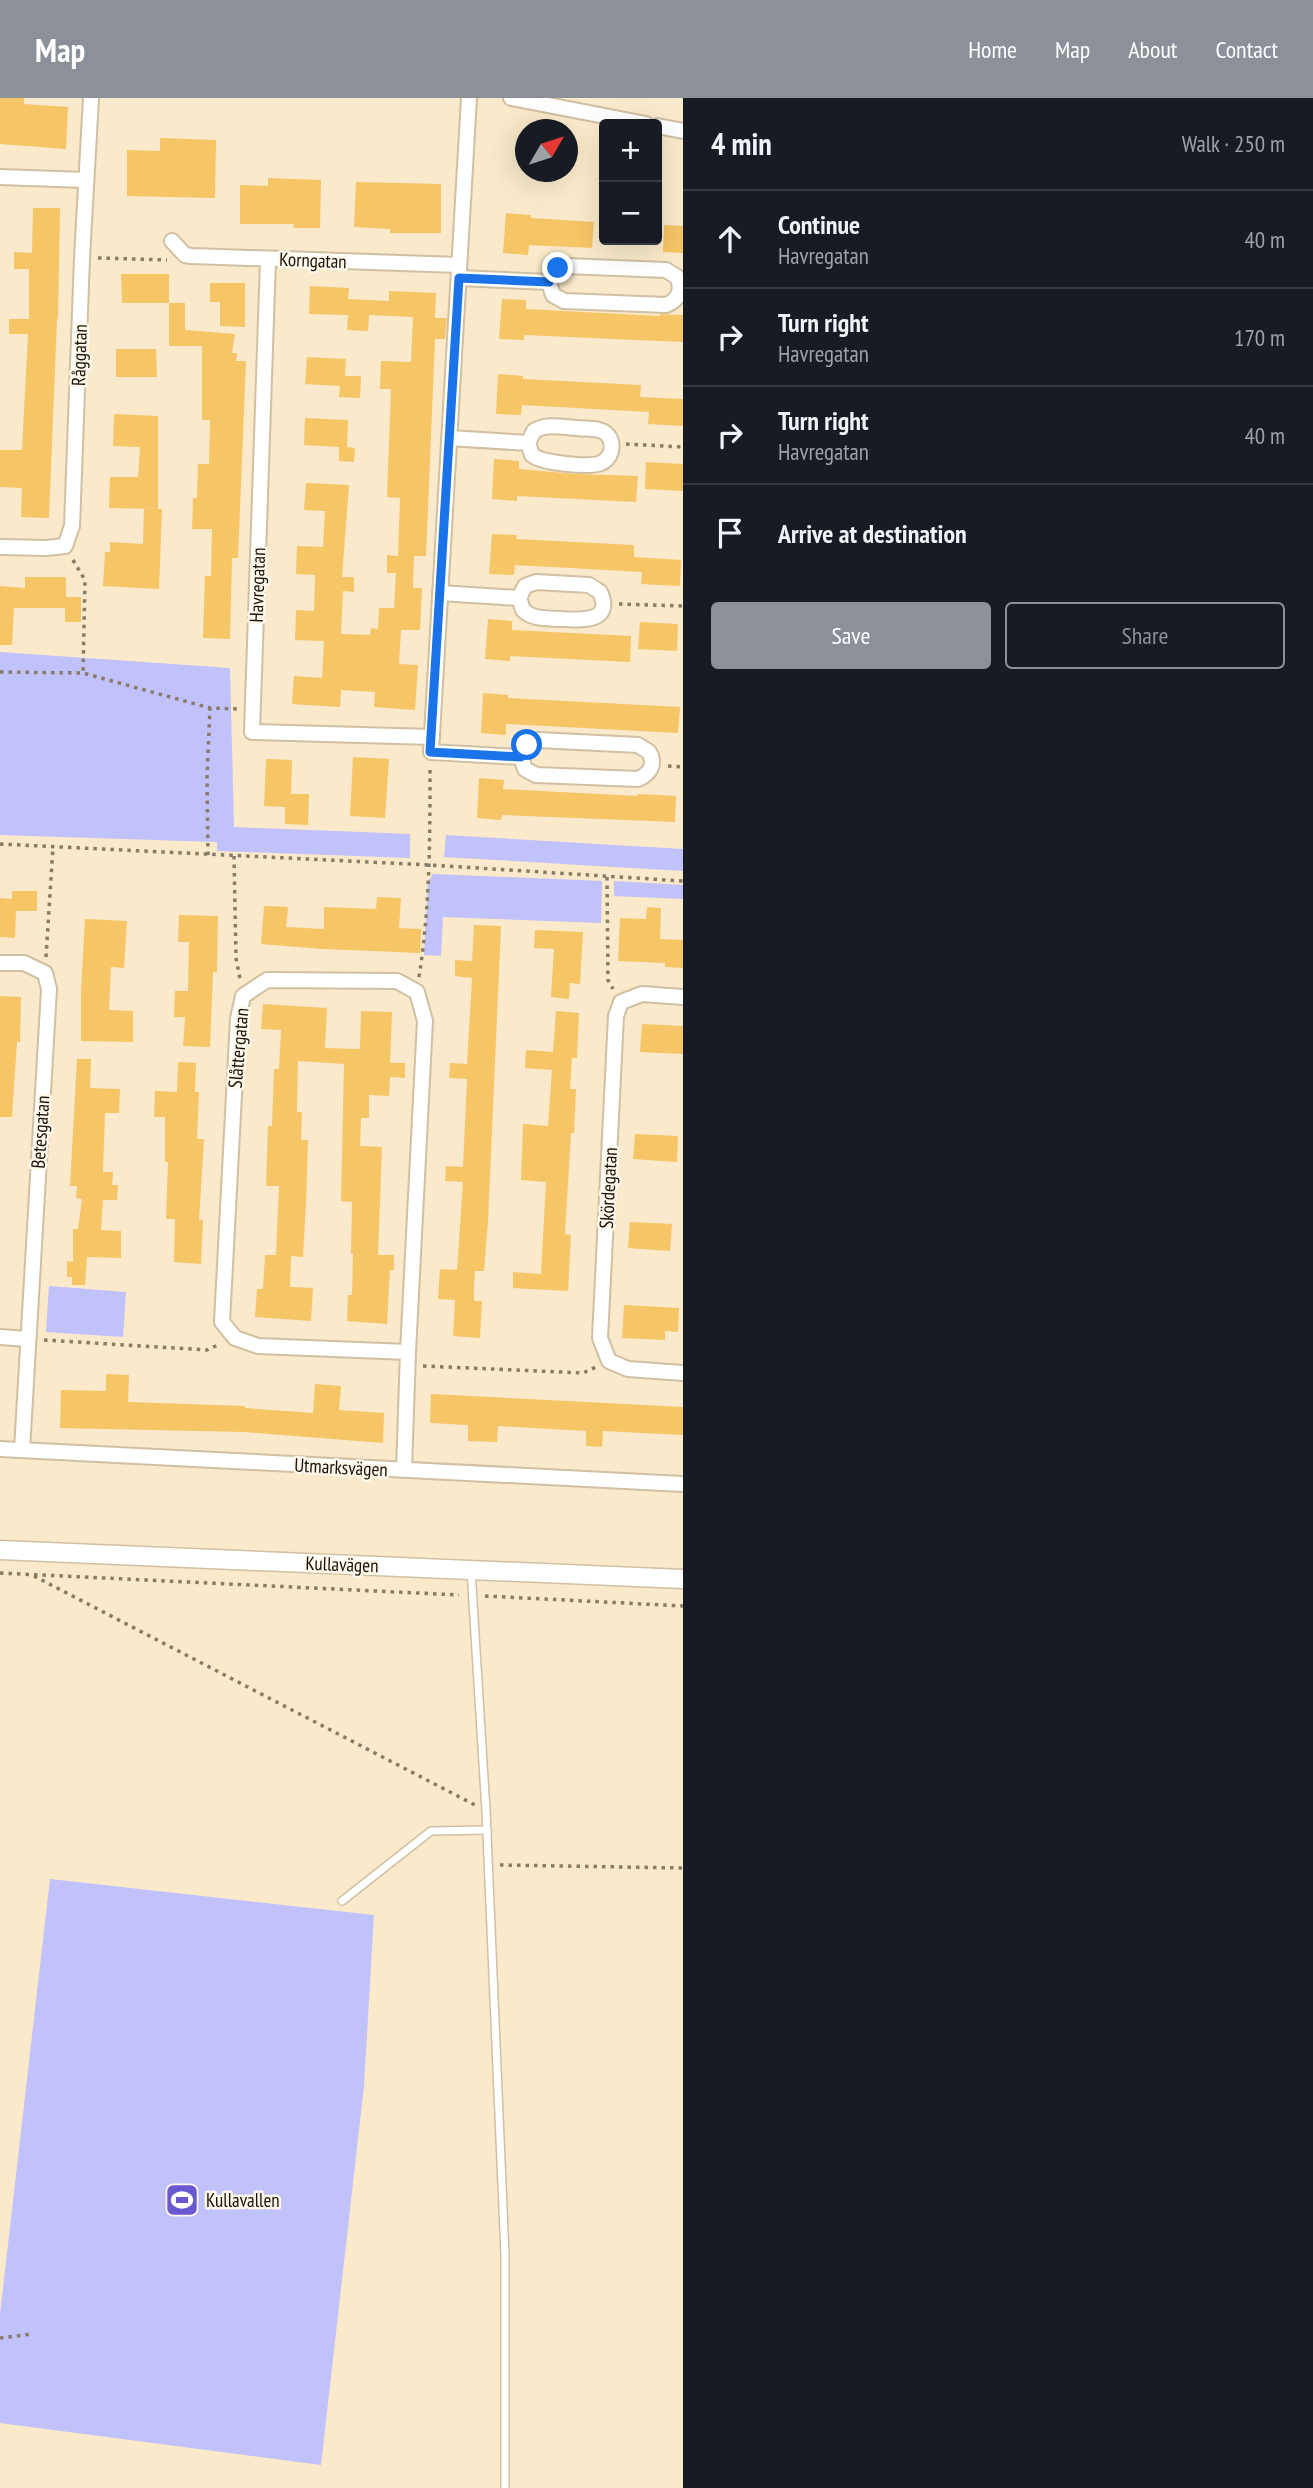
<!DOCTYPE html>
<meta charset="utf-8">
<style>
:root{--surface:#171b24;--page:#242831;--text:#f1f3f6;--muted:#9ea1a6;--line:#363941;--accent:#8c9099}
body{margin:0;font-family:"PT Sans Narrow",sans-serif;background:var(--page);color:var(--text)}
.controls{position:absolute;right:21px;top:21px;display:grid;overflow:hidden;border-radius:7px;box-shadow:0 7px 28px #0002}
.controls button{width:63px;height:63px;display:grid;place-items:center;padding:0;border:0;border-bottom:2px solid var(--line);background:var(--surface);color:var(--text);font:35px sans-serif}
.compass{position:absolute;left:515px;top:21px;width:63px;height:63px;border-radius:50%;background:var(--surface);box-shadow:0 7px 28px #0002;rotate:51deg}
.stop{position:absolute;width:21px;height:21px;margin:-16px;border:5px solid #1a73e8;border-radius:50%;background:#fff}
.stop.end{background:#1a73e8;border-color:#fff;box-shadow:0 2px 7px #0008}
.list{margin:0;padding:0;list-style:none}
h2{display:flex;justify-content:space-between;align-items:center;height:91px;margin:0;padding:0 28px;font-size:30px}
h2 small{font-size:23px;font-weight:400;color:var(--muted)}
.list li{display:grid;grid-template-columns:46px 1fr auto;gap:21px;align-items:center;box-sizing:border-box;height:98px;padding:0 28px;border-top:2px solid var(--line)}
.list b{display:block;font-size:26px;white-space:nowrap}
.list p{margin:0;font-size:23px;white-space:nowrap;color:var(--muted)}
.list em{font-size:23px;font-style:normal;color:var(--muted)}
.actions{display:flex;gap:14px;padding:21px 28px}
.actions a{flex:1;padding:16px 0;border:2px solid var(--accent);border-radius:7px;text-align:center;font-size:24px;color:var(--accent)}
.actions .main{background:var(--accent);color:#fff}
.icon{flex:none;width:38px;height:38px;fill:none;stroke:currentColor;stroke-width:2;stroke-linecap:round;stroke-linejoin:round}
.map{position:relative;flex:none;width:683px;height:2390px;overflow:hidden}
header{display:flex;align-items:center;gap:42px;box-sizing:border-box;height:98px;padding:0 35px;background:var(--accent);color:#fff}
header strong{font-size:33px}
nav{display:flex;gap:38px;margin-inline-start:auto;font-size:24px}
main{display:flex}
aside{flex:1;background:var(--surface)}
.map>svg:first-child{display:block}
.green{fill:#c1c1fb}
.building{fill:#f5c566}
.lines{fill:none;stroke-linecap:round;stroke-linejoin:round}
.service-casing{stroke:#d0c0a2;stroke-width:10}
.minor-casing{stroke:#d0c0a2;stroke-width:18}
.tertiary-casing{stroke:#d0c0a2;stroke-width:21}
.path{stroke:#877c67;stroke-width:3.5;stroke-dasharray:3.5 5;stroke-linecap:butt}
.service{stroke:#fff;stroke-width:7}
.minor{stroke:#fff;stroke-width:14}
.tertiary{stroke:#fff;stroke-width:18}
.route{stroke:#1a73e8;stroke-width:9}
.labels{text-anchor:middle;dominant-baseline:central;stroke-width:5;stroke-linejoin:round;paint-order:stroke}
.street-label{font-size:19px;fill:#171107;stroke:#fef8eb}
.poi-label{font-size:19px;fill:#171107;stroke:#fef8eb;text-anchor:start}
</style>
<header>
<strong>Map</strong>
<nav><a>Home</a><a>Map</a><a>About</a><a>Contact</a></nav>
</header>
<main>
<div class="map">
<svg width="683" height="2390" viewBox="0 0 683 2390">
<rect width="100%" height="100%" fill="#fae9ca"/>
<g class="green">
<polygon points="0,554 230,570 234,729 410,736 410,760 217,753 217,744 0,737"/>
<polygon points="446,737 683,751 683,773 444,759"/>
<polygon points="433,776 602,783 601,825 443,819 441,858 424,857 428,784"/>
<polygon points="614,783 683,787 683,801 614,798"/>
<polygon points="49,1188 126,1194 123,1239 46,1234"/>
<polygon points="50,1781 374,1817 364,1988 321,2367 0,2325 0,2216"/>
</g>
<g class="building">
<polygon points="0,0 24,0 24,6 68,9 66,51 0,46"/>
<polygon points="160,40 216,42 215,100 127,98 127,52 160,53"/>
<polygon points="268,80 321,82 320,130 293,130 294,126 240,126 240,87 268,88"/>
<polygon points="356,84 441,86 441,135 390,135 390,131 354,129"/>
<polygon points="33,110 60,110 58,221 57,221 49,420 21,419 22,390 0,389 0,352 22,352 28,236 9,236 9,221 29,221 29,171 14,171 14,154 32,155"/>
<polygon points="506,115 531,117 531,120 594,124 592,150 529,147 528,157 503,155"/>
<polygon points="664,127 683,128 683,155 663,154"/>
<polygon points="121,176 169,176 169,205 122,205"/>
<polygon points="210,185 245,185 245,229 220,228 220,204 210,204"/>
<polygon points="310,188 349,190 348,201 389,203 389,193 436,195 435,220 447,220 445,241 435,241 426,458 414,458 413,490 422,490 420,532 401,532 399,566 418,567 415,612 374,609 375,594 341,592 340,609 292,606 294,578 322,580 324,543 295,542 296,512 314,513 315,477 296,476 297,448 323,449 325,413 304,412 306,385 349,387 342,479 354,479 354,494 343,493 341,536 370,537 371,530 378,531 379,510 394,510 396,475 387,475 387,457 398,458 400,400 387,399 391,291 380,291 381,263 411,264 413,219 369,217 368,233 347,232 348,217 309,216"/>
<polygon points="502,201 526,202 526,211 660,218 660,216 683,217 683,244 524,237 524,242 499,241"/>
<polygon points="169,205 185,205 185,232 235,236 232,255 237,255 236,263 246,263 238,460 232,460 230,541 203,540 205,478 211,478 212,431 192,431 193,400 197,400 198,366 209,366 210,322 202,322 202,248 169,248"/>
<polygon points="116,251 156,251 157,279 116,279"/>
<polygon points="307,259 346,261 345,278 361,278 360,300 339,299 340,288 305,286"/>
<polygon points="498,276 523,278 523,281 641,287 640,299 683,301 683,328 648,326 649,314 522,307 521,317 496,316"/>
<polygon points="114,316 158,318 158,411 109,410 110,379 138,379 140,349 113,348"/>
<polygon points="305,320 348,322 347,349 355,350 354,364 339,363 339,349 304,347"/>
<polygon points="494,361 519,363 519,371 576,376 638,378 636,404 517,398 517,403 492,401"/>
<polygon points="646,364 683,366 683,393 645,391"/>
<polygon points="144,411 162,411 159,491 103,488 105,454 110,454 110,444 143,446"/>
<polygon points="492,436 517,437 516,441 634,447 634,459 681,462 680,488 641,486 642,474 515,467 514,477 489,476"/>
<polygon points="25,479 66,479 66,499 81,499 81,524 65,524 65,510 14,510 12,547 0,547 0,488 25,490"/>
<polygon points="488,521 512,523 512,532 631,538 630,564 510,558 510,563 485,561"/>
<polygon points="640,524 678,526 677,553 638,551"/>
<polygon points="483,595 508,597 508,600 680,609 678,635 506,626 506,637 481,635"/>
<polygon points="353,659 389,661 385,720 350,718"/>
<polygon points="266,661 292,662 291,696 309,696 308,727 285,726 285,709 264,708"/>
<polygon points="479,680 504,682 503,691 637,698 638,696 676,698 675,724 502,717 501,722 477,720"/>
<polygon points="12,793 37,793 37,813 16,813 15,840 0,839 0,800 12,801"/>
<polygon points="377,799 401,800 399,830 421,831 420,855 323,851 261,846 264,808 288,809 286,829 324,831 324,809 376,811"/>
<polygon points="647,809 661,810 660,841 683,842 683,870 665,869 665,865 618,863 620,820 646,821"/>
<polygon points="179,817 218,818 217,874 213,874 210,949 183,948 185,919 174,919 175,893 188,893 189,844 178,844"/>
<polygon points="85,821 127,823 124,870 111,869 109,912 133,913 133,944 81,943 81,893"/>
<polygon points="474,827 501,828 488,1123 484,1173 475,1173 474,1187 474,1203 482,1203 480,1240 453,1238 455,1202 438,1201 440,1171 457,1172 463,1084 445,1083 446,1068 463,1069 467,981 449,980 450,965 467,966 472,880 455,878 455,862 472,863"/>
<polygon points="535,832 583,834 580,886 570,885 569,901 551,899 554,851 534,850"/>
<polygon points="0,898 21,899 20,944 17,944 12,1019 0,1019"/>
<polygon points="263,906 327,910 325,950 360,951 361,913 392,914 390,965 405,965 405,980 390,979 389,998 369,997 369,1020 361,1020 360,1048 382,1049 378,1157 394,1157 394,1172 390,1172 387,1226 347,1223 348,1197 352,1197 353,1156 351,1156 352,1104 341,1103 344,966 298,963 297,1014 302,1014 301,1042 308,1042 306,1105 303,1159 291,1158 290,1189 313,1190 311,1223 255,1219 257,1191 263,1191 265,1157 276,1157 279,1088 266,1088 268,1028 272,1028 274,971 279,971 281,932 261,931"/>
<polygon points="556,913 579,915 577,960 572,960 570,991 576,991 574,1035 571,1035 565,1136 571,1137 568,1193 513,1190 513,1174 541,1176 546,1084 521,1082 523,1026 548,1028 552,972 525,970 526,952 553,954"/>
<polygon points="642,926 683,928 683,956 640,954"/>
<polygon points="77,961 91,961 90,990 120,991 119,1015 105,1015 103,1074 113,1074 112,1087 118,1087 117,1102 103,1102 101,1132 121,1133 121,1160 87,1159 85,1187 72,1187 72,1179 67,1179 67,1163 73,1164 73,1131 78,1131 82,1101 76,1100 77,1088 70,1088"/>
<polygon points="178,964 196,965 195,994 199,994 197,1041 204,1041 199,1122 203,1122 201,1166 174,1164 175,1121 166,1121 168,1064 165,1064 165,1019 154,1019 155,993 177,994"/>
<polygon points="635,1036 678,1038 677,1064 633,1061"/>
<polygon points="630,1124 672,1126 670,1153 628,1150"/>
<polygon points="624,1207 679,1210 678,1234 665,1233 665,1242 622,1240"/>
<polygon points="106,1276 129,1277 128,1304 245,1308 245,1310 313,1315 315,1286 341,1288 339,1312 384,1315 383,1345 244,1334 60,1330 61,1292 106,1293"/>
<polygon points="431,1296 683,1309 683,1337 603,1333 602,1349 586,1348 586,1333 498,1328 497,1344 468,1343 468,1327 430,1325"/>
</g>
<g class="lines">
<defs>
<g id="service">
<polyline points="471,1472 486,1713 505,2157 505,2390"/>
<polyline points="342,1803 431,1733 487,1732"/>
</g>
<g id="minor">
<path d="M469,0L431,654L521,659L525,671L536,677L638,681C650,676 656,666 649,654L638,647L538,642L527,647L521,659"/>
<polyline points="511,0 646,26"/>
<polyline points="657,28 683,33"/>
<polyline points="0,79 86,82"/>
<polyline points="172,143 185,157 191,158 459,167"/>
<polyline points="268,161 252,634 432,639"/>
<path d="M459,180L549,184L553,197L564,203L666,207C679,202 683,191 677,179L666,172L566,168L554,173L549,184"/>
<path d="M449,340L528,345L532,357C542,365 589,370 601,365C616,358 615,336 599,332C592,330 584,331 577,330C563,329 546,325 534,333L528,345"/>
<polyline points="0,449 46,450 65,448 72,428 82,160 91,0"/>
<path d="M440,495L519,500L523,512C533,522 548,520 561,521C580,522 614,525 600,494L589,487L536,484L525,488L519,500"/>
<polyline points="0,865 24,865 45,875 49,891 22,1352"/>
<polyline points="683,899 642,896 621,904 616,918 600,1240 609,1263 628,1271 683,1275"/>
<polyline points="0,1239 27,1241"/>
<polyline points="0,1351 683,1386"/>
<polyline points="404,1372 408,1254 258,1248 235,1240 222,1224 238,921 243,898 267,882 397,883 417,894 425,923 408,1254"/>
</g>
<polyline id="tertiary" points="0,1452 683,1481"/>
</defs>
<use href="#service" class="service-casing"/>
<use href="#minor" class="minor-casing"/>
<use href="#tertiary" class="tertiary-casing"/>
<g class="path">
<polyline points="98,160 167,162"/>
<polyline points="626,346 683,349"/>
<polyline points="73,462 85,482 83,575"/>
<polyline points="619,506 683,508"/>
<polyline points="0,574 83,575 210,610 238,611"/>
<polyline points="668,668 683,669"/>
<polyline points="0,746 430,767 683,783"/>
<polyline points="208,757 207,678 210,610"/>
<polyline points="234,758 236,860 240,881"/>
<polyline points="607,779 608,882 613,891"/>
<polyline points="46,859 53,749"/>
<path d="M419,879C430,810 430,740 430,670"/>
<polyline points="44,1242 207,1252 220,1246"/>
<polyline points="423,1268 583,1275 596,1269"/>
<polyline points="0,1475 459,1497"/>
<polyline points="34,1478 475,1707"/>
<polyline points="485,1498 683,1508"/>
<polyline points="500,1767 683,1770"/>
<polyline points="0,2240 32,2236"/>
</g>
<use href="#service" class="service"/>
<use href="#minor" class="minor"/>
<use href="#tertiary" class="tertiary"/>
</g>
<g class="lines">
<polyline class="route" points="527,647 521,659 430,654 459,180 549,184 552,175 558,170"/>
</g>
<defs>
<symbol id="stadium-square" viewBox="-11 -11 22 22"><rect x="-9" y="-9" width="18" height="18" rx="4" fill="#6858d1" stroke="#fef8eb"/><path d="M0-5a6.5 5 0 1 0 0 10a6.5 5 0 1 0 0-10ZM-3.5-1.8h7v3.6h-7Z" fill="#fff"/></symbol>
</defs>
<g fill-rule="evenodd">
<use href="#stadium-square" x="163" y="2083" width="38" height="38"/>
</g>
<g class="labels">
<g class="street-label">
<text transform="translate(313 162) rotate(2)">Korngatan</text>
<text transform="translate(79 257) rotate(-88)">Råggatan</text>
<text transform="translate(257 487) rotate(-88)">Havregatan</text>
<text transform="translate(238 950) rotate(-85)">Slåttergatan</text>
<text transform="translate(40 1034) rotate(-86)">Betesgatan</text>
<text transform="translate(608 1090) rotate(-87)">Skördegatan</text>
<text transform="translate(341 1369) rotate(3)">Utmarksvägen</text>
<text transform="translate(342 1466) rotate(2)">Kullavägen</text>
</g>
<g class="poi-label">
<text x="206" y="2102">Kullavallen</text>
</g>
</g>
</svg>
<div class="controls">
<button>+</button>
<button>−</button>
</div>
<svg class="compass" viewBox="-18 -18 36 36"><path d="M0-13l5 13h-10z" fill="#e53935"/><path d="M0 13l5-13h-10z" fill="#9ea1a6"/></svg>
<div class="stop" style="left:527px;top:647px"></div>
<div class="stop end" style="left:558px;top:170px"></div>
</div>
<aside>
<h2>4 min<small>Walk · 250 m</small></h2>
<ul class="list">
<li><svg class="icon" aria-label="ahead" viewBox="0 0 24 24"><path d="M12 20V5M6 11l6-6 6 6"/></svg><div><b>Continue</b><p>Havregatan</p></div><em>40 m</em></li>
<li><svg class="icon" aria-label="right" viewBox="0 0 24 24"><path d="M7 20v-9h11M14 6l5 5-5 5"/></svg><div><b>Turn right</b><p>Havregatan</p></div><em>170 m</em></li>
<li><svg class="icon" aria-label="right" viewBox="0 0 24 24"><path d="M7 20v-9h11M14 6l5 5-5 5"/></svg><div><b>Turn right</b><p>Havregatan</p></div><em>40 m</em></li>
<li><svg class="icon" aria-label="arrive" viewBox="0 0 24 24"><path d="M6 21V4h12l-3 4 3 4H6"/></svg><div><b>Arrive at destination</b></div></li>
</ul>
<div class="actions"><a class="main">Save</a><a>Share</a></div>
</aside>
</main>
